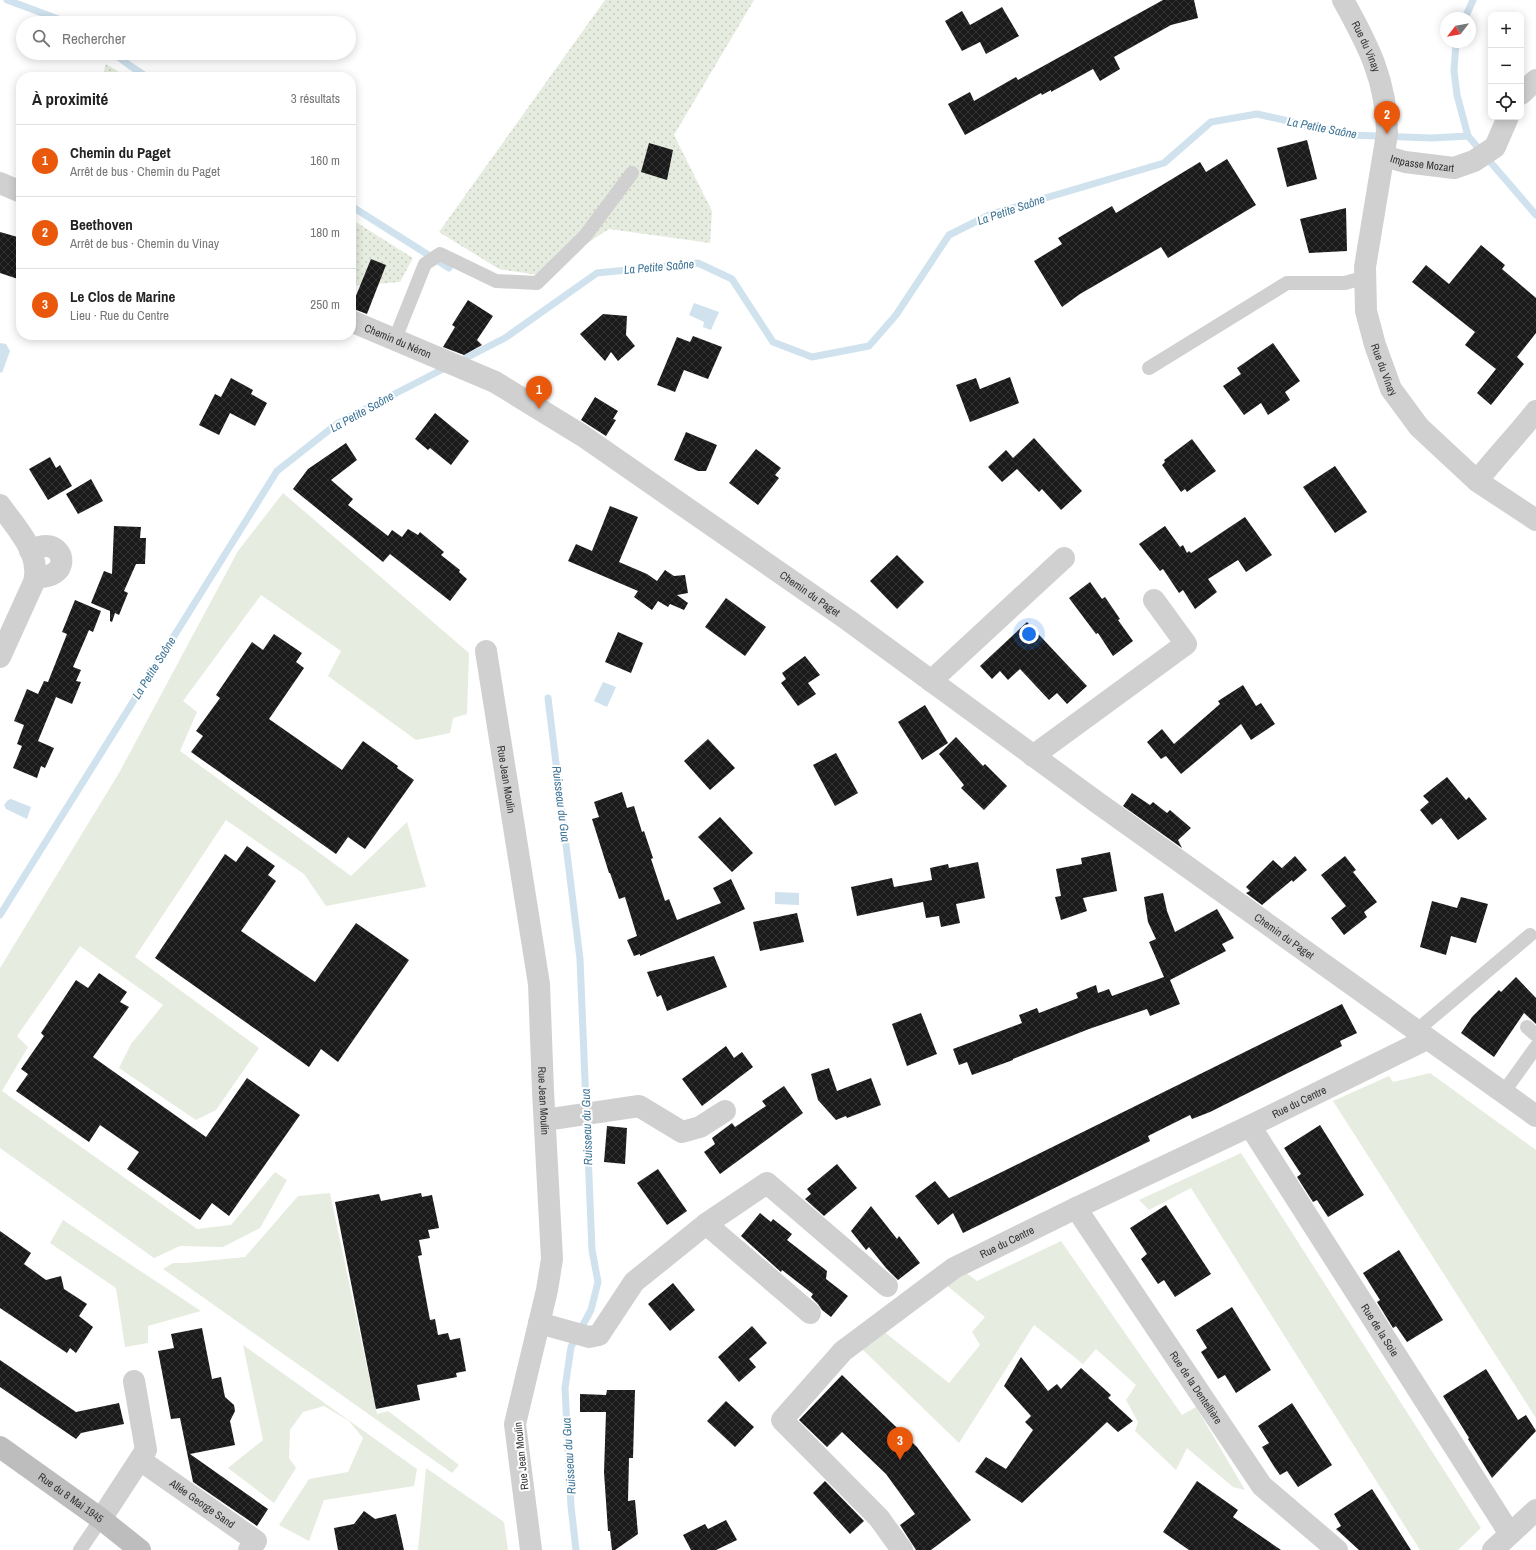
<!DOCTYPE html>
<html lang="fr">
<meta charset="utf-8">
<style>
:root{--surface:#fff;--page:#f6f6f6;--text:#222;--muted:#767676;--line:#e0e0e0;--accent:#ea580c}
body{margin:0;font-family:"Archivo Narrow",sans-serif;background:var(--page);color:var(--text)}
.controls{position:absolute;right:12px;top:12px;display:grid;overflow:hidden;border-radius:8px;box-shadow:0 2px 10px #0003}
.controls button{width:36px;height:36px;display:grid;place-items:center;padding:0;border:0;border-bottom:1px solid var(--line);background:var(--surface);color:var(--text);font:20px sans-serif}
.compass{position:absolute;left:1440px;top:12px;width:36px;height:36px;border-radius:50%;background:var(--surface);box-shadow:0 2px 10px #0003;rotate:239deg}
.you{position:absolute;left:1029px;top:634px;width:14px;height:14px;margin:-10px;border:3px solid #fff;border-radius:50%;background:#1a73e8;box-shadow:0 0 0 6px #1a73e833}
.badge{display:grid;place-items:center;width:26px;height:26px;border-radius:50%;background:var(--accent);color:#fff;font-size:13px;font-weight:700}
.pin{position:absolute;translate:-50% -33px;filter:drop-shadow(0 1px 2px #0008)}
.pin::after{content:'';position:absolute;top:21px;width:14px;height:12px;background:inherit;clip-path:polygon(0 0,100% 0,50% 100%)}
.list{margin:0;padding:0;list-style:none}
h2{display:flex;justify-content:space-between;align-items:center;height:52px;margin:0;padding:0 16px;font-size:17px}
h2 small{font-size:13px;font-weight:400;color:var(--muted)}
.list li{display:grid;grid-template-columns:26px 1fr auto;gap:12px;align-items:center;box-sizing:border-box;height:72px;padding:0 16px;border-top:1px solid var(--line)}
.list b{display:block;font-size:15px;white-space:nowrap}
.list p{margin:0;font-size:13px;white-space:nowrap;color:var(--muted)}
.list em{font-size:13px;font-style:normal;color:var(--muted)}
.icon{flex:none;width:22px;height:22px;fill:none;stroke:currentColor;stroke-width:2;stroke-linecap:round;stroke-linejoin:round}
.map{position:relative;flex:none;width:1536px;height:1550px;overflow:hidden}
.search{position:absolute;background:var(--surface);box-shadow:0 2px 10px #0003;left:16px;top:16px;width:340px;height:44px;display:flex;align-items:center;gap:10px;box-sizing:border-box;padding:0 14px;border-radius:22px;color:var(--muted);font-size:15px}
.panel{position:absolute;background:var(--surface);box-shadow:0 2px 10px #0003;left:16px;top:72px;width:340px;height:268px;border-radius:16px}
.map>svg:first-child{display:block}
.grass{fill:#e6ecdf}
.garden{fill:url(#garden-dots)}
.water{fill:#cfe2ee}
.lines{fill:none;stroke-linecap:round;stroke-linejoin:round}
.stream{stroke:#cfe2ee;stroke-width:7}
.building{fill:url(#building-cross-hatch)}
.lane{stroke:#d0d0d0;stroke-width:14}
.street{stroke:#d0d0d0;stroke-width:22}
.secondary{stroke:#bdbdbd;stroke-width:22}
.labels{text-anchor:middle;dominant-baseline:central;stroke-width:4;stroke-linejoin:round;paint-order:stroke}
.street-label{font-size:11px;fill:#333;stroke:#fff}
.water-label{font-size:12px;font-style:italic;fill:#3f7597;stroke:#fff}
</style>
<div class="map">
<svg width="1536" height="1550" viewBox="0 0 1536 1550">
<defs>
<pattern id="garden-dots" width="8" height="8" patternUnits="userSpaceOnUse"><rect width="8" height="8" fill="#e6ecdf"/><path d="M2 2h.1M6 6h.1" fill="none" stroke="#c6cbc0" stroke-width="1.8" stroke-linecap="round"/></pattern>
<pattern id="building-cross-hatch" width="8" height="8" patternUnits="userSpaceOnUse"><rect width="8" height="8" fill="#1a1a1a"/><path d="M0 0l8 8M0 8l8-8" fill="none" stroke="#333"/></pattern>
</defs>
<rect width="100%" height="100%" fill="#fff"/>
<g class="grass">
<polygon points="283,493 469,653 467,714 453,718 450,733 416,740 328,676 341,651 261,595 183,701 197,712 180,751 351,876 407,822 426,887 326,906 304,874 226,820 135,957 259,1048 216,1110 196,1120 119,1068 131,1044 163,1005 80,946 17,1036 28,1047 2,1091 197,1229 231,1225 275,1172 287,1180 260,1228 223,1247 180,1246 154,1258 0,1148 0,968 119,773 238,551"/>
<polygon points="1430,1073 1536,1150 1536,1418 1333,1101 1389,1076 1393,1082"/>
<polygon points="1241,1153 1481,1528 1458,1550 1420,1550 1191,1188 1149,1210 1139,1200"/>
<polygon points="330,1193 377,1414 388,1411 459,1465 452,1473 163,1269 173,1263 185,1263 245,1257 298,1196"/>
<polygon points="63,1220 201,1311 148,1326 148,1343 125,1347 116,1288 50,1243"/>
<polygon points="1061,1241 1182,1415 1196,1407 1245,1490 1233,1487 1187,1448 1176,1470 1135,1431 1138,1422 1126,1400 1136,1385 1096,1349 1083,1364 1034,1325 959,1443 862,1349 883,1331 949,1383 980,1345 972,1332 985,1317 945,1284 965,1272 977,1281"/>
<polygon points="243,1345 417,1469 414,1486 324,1500 309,1541 279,1525 309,1479 348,1472 363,1438 349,1421 324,1406 303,1412 290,1430 289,1458 296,1468 274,1503 228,1468 263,1440"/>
<polygon points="426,1468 504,1522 508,1550 418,1550"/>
</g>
<g class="garden">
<polygon points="605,0 754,0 674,135 712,211 710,243 609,229 538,275 499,269 439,232"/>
<polygon points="106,64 127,77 102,77"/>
<polygon points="351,219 413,258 400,282 351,286"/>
</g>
<g class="water">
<polygon points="694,303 719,312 711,330 703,327 704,322 689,315"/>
<polygon points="0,343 6,344 10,351 2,373 0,372"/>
<polygon points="603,682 616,687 607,707 594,701"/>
<polygon points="11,799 31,807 27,819 6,809 4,805 8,800"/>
<polygon points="775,892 799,893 799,905 775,904"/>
</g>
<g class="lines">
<g class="stream">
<polyline points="7,0 69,23"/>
<polyline points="1465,18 1473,0"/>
<polyline points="113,53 129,65 147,77"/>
<polyline points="1468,136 1536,215"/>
<polyline points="351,206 449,268"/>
<polyline points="458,362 505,338 597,273 698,263 732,279 773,342 812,357 869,346 896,315 949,235 991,214 1164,163 1211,122 1257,114 1351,135 1431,138 1468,136 1457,95 1454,71 1456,42"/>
<polyline points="548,698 580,959 592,1250 598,1282 591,1310 571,1347 565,1388 571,1506 576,1550"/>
<polyline points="0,915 277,471 338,423 449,366"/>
</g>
</g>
<g class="building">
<polygon points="1163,0 1194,0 1198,18 1171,25 1114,57 1120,69 1100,81 1093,69 1051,92 1051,90 1042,95 1041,93 965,135 948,104 970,92 974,101 1016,77 1018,80"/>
<polygon points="1002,7 1019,36 986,54 980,42 962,51 945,21 962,11 970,25"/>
<polygon points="1307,140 1317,179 1287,187 1277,148"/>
<polygon points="649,143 673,150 667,180 641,172"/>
<polygon points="1227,159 1256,205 1168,258 1161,247 1080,294 1062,307 1034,261 1062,244 1058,238 1112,206 1116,213 1200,162 1206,172"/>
<polygon points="1346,208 1347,251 1309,253 1300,219"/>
<polygon points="0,232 21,238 21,280 0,273"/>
<polygon points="1481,245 1505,265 1502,269 1536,298 1536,333 1517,357 1524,364 1491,405 1477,393 1496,369 1465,345 1475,332 1412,282 1426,265 1449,284"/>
<polygon points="371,259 386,265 367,314 351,308"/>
<polygon points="468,300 493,316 477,340 482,345 464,355 443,347 455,327 452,325"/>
<polygon points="603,314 627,316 626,335 635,346 618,361 611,352 605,361 580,334"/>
<polygon points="693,336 722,347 708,379 684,370 675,392 657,385 677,337 690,342"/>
<polygon points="1273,343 1300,381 1285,392 1290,400 1268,415 1261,403 1244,415 1223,386 1241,374 1237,368"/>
<polygon points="1010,377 1019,403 970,422 956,385 976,378 980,389"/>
<polygon points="231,378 253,390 251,394 267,403 255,426 230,413 219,435 199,425 215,394 221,397"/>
<polygon points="595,397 618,411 613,419 616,420 606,436 581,420"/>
<polygon points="435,413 469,441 451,465 430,448 428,450 415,439"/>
<polygon points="686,432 717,445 706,471 698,471 674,460"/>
<polygon points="1034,438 1082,491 1061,510 1042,489 1039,492 1017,469 1002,482 988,467 1006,450 1013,458"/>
<polygon points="1192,439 1216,471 1187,492 1185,489 1181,492 1162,465 1165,462 1164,460"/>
<polygon points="346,443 357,460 331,480 353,499 348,505 388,536 392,530 402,537 408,529 418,535 420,532 444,552 441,555 460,570 459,572 467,579 450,601 390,554 383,562 293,489 308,469"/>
<polygon points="756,449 781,468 775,475 779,478 758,505 729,483"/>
<polygon points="50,457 56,468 60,465 72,486 48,500 29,469"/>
<polygon points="1335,466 1367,512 1335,533 1303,487"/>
<polygon points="91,479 103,501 78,514 66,494"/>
<polygon points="610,506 638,517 619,562 647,574 657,581 665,570 674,576 685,575 688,593 677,595 688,603 684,610 670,604 668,607 658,601 652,610 634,597 638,591 568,561 576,544 592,551"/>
<polygon points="1245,517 1272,555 1246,572 1238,560 1208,579 1217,592 1195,609 1183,590 1179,593 1163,569 1160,571 1139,544 1165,526 1180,547 1183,545 1187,553 1189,551 1191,553"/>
<polygon points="114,526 141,527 140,538 146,538 145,564 136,564 124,591 128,593 119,615 115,613 112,622 110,621 110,611 91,603 104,571 112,574"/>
<polygon points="897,555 924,582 897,609 870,581"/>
<polygon points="1090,582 1102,599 1105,597 1120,619 1118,620 1133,641 1113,656 1098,633 1096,634 1069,598"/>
<polygon points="726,598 766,627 745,656 705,627"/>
<polygon points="75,600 101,611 93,632 89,630 73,667 81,670 76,681 81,682 72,704 56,697 38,741 54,748 45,768 41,766 37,778 13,768 22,746 17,744 24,725 14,721 27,689 38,694 44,681 48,682 67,634 62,632"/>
<polygon points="1027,622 1087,686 1067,704 1057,693 1049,700 1020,669 1008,680 1000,671 992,679 980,666"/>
<polygon points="618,632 643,643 631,673 605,662"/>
<polygon points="274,634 302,653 296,662 304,668 269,719 342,770 363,741 398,766 397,768 414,780 365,849 348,837 336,854 191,752 203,736 196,731 220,698 216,695 252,642 263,650"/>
<polygon points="805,656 820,675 808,683 816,694 798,706 781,683 786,679 782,673"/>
<polygon points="1243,685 1256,706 1261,703 1275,724 1251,740 1241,724 1181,774 1166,756 1161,759 1147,742 1162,729 1174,744 1220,704 1218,701"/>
<polygon points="925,705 948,743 922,760 898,722"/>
<polygon points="956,737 983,766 985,764 1007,786 984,810 961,788 964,785 939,754"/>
<polygon points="708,739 735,768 710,790 684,761"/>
<polygon points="836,753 858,793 835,806 813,765"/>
<polygon points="1447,777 1466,800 1469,797 1487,819 1458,840 1441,818 1432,825 1420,810 1429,802 1423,796"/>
<polygon points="622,792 627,808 634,806 642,832 644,831 653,858 651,859 665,901 669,899 677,920 721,903 713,888 731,879 745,909 640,956 640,954 634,956 627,940 637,936 625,897 619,899 610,873 609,873 592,819 599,817 594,802"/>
<polygon points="1132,793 1150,805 1153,802 1167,813 1170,810 1191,828 1178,840 1182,848 1123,806"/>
<polygon points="720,817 753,853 732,872 698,837"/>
<polygon points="247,846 275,866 268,875 276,881 241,931 315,982 356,923 409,960 338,1062 321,1049 309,1067 155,958 225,854 236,862"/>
<polygon points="1110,852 1117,891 1083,898 1087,911 1061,920 1055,897 1061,896 1056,869 1082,864 1081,858"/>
<polygon points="1295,856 1307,870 1293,882 1292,880 1262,905 1246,893 1250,891 1246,887 1273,860 1285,871 1282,868"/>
<polygon points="1345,856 1356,870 1353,872 1377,902 1364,912 1367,917 1344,935 1331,918 1346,906 1321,875"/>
<polygon points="978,862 985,898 956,904 960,923 941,927 939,916 926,918 923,902 857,916 851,887 892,878 894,887 932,880 930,868 948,864 949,868"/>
<polygon points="1163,893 1167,911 1175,932 1217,909 1234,938 1222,944 1226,951 1170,980 1180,1004 1150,1016 1147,1009 1089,1029 1013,1059 1013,1060 972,1075 967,1062 959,1065 953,1049 1022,1023 1019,1015 1037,1008 1039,1013 1078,998 1076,993 1096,985 1098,993 1109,989 1112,996 1164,977 1149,942 1156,939 1148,922 1144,897"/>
<polygon points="1461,897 1488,904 1476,943 1451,936 1446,955 1420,947 1432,901 1457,908"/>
<polygon points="797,913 804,942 760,951 753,922"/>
<polygon points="714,956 727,987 667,1011 661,995 657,997 647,972"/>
<polygon points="99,973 127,992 120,1002 129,1007 93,1057 206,1137 247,1078 300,1115 229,1216 212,1203 200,1220 127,1169 139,1152 100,1125 89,1142 16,1091 28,1074 21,1069 44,1036 41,1033 76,980 88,988"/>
<polygon points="1516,977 1536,998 1536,1024 1524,1013 1494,1057 1461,1033 1472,1017 1499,990 1501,992"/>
<polygon points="1342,1004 1357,1033 1340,1041 1342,1046 1210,1112 1192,1119 1190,1115 1148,1136 1150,1141 963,1233 953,1213 938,1225 915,1196 935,1181 949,1198"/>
<polygon points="921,1013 937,1054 907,1066 892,1024"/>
<polygon points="726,1046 734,1058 742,1052 753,1067 702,1106 682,1079"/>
<polygon points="829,1068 837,1091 871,1078 881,1105 847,1118 846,1116 836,1120 818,1100 811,1074"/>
<polygon points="784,1086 803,1113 720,1174 704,1152 715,1144 712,1138 732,1123 735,1127 766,1106 762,1101"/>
<polygon points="1320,1125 1364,1195 1328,1217 1317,1200 1313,1202 1297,1177 1301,1174 1284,1148"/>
<polygon points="607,1126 627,1128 625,1164 604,1162"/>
<polygon points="837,1164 857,1188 824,1216 805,1199 811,1194 807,1189"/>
<polygon points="658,1169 687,1211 667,1225 637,1183"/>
<polygon points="421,1193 422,1197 432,1195 439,1228 428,1230 430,1238 419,1240 422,1255 418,1256 430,1320 435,1319 438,1335 448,1333 450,1340 460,1338 466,1371 456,1373 457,1377 417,1385 420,1400 376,1409 335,1202 379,1194 381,1201"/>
<polygon points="1166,1205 1211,1274 1175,1297 1164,1280 1158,1284 1141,1259 1147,1254 1130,1228"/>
<polygon points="871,1206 897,1239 899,1236 920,1263 898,1280 886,1268 869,1247 866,1250 851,1231"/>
<polygon points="760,1213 771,1222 773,1219 792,1234 787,1240 827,1271 826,1279 848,1296 831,1317 822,1310 818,1304 811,1297 813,1294 782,1270 781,1272 741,1236"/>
<polygon points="0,1231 31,1253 24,1264 46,1280 61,1276 64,1289 87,1304 79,1316 93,1327 76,1353 70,1348 67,1353 0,1308"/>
<polygon points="1399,1250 1443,1320 1407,1342 1396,1326 1393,1328 1377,1302 1380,1300 1363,1273"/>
<polygon points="673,1283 695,1310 670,1331 648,1304"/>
<polygon points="1232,1307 1271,1370 1236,1393 1225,1375 1218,1379 1201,1352 1207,1348 1196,1330"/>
<polygon points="752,1326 767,1343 749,1359 756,1367 739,1382 718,1357"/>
<polygon points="202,1328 212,1379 221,1377 225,1397 234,1405 235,1411 230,1421 235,1445 190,1454 268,1509 257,1526 193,1482 180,1418 171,1419 158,1351 174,1348 171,1334"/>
<polygon points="1021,1357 1048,1391 1057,1384 1061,1389 1081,1368 1111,1395 1108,1398 1133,1421 1118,1432 1107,1422 1022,1503 975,1472 986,1457 1006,1469 1033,1430 1025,1422 1031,1416 1004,1386"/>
<polygon points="0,1360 76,1412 119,1403 124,1424 81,1433 76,1439 0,1387"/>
<polygon points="1486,1369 1518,1420 1526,1415 1536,1431 1492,1478 1468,1439 1469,1438 1443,1396"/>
<polygon points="842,1375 917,1447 971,1520 931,1550 916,1550 900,1525 915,1514 886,1474 842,1432 827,1447 799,1420"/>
<polygon points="607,1390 635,1390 633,1458 629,1458 628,1501 635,1500 638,1534 615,1550 612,1550 610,1531 608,1531 604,1472 606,1412 580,1412 580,1394 606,1395"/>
<polygon points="726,1401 754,1427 735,1447 707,1421"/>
<polygon points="1292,1403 1332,1465 1298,1487 1287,1471 1280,1475 1275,1468 1262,1447 1269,1443 1258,1426"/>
<polygon points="825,1481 864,1521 850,1534 813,1493"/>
<polygon points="1197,1481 1238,1510 1233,1517 1281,1550 1189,1550 1163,1532"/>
<polygon points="1372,1489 1390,1517 1411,1550 1359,1550 1336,1529 1341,1526 1334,1514"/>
<polygon points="364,1511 375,1519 396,1514 404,1550 338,1550 334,1528 354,1524"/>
<polygon points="726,1520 737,1540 716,1550 691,1550 683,1535 705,1524 708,1529"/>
</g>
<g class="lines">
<g class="lane">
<polyline points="395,339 425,264 440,254 496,281 537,283 585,236 632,173"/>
<polyline points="1149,368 1287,283 1345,283 1366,277"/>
<polyline points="1527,1027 1536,1035"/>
<polyline points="1416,1031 1530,935"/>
<polyline points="1503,1093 1536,1047"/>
<polyline points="80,1550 101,1519"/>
</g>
<g class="street">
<path id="s1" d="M1343,0C1368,45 1387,81 1387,134L1365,267L1366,311L1375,345L1391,389L1419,427L1477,481L1536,520"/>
<polyline points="1521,94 1536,80"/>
<path id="s2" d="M1384,156L1405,162L1454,168L1474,161L1495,147L1508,117"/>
<polyline points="0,183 21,192"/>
<path id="s3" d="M351,321L495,382L583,436L848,620L1098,803L1536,1116"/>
<path d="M1477,481C1496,457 1517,435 1536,411"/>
<path d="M0,505C12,522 35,547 35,569C36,573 35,578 34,582L0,657"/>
<path d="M30,551C35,549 40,546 45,546C66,545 71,579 35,577"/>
<path id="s4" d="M486,651L539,984L543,1091L552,1259L547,1290L515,1424L531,1550"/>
<polyline points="931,681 1064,558"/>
<polyline points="1033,756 1186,644 1154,600"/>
<polyline points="545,1120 639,1106 682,1132 700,1127 725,1111"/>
<path id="s5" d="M1250,1126L1510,1534"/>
<path id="s6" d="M1076,1208L1262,1486L1337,1550"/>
<polyline points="706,1224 810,1313"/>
<polyline points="539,1323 589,1337 599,1335 634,1282 706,1224 767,1183 887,1286"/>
<path id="s7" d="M140,1460L256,1541L249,1550"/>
<polyline points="101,1519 146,1450 134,1381"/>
<path id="s8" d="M902,1550L879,1518L782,1420L843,1351L954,1268L1076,1208L1250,1126L1427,1039"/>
<polyline points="1493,1550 1536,1510"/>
</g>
<path class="secondary" id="s9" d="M0,1447L101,1519L140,1550"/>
</g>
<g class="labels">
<g class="street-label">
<text stroke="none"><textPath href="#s1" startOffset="52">Rue du Vinay</textPath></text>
<text stroke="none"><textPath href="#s2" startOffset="39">Impasse Mozart</textPath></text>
<text stroke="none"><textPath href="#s3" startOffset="51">Chemin du Néron</textPath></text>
<text stroke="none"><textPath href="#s1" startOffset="383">Rue du Vinay</textPath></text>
<text stroke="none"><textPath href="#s3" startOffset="536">Chemin du Paget</textPath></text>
<text stroke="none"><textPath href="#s4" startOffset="130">Rue Jean Moulin</textPath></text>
<text stroke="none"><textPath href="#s3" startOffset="1121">Chemin du Paget</textPath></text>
<text stroke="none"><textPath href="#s4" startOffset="454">Rue Jean Moulin</textPath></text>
<text stroke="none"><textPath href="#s8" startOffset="791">Rue du Centre</textPath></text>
<text stroke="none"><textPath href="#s8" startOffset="467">Rue du Centre</textPath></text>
<text stroke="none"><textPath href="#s5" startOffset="242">Rue de la Soie</textPath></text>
<text stroke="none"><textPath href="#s6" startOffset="216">Rue de la Dentellière</textPath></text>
<text transform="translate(521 1456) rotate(-96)">Rue Jean Moulin</text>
<text stroke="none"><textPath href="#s9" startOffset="87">Rue du 8 Mai 1945</textPath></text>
<text stroke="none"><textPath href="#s7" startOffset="76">Allée George Sand</textPath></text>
</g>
<g class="water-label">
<text transform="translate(1322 128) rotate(11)">La Petite Saône</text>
<text transform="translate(1011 210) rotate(-19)">La Petite Saône</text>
<text transform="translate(659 267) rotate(-5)">La Petite Saône</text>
<text transform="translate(362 412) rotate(-29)">La Petite Saône</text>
<text transform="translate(154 668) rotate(-58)">La Petite Saône</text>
<text transform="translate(561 804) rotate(83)">Ruisseau du Gua</text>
<text transform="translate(587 1127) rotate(-92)">Ruisseau du Gua</text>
<text transform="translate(569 1456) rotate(-94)">Ruisseau du Gua</text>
</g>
</g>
</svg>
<div class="controls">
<button>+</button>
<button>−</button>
<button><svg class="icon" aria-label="locate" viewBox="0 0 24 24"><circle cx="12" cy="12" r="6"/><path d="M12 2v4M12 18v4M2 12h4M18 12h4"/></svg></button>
</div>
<svg class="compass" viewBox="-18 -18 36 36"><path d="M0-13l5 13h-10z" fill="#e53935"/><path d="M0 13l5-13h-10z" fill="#767676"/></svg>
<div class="you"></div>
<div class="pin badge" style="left:539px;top:409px">1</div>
<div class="pin badge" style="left:1387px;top:134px">2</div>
<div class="pin badge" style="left:900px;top:1460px">3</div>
<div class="search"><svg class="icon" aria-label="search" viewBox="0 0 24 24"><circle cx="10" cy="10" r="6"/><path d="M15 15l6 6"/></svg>Rechercher</div>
<section class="panel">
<h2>À proximité<small>3 résultats</small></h2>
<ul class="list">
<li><span class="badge">1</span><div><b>Chemin du Paget</b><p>Arrêt de bus · Chemin du Paget</p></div><em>160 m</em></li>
<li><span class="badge">2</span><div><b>Beethoven</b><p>Arrêt de bus · Chemin du Vinay</p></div><em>180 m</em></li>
<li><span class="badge">3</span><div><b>Le Clos de Marine</b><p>Lieu · Rue du Centre</p></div><em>250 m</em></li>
</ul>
</section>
</div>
